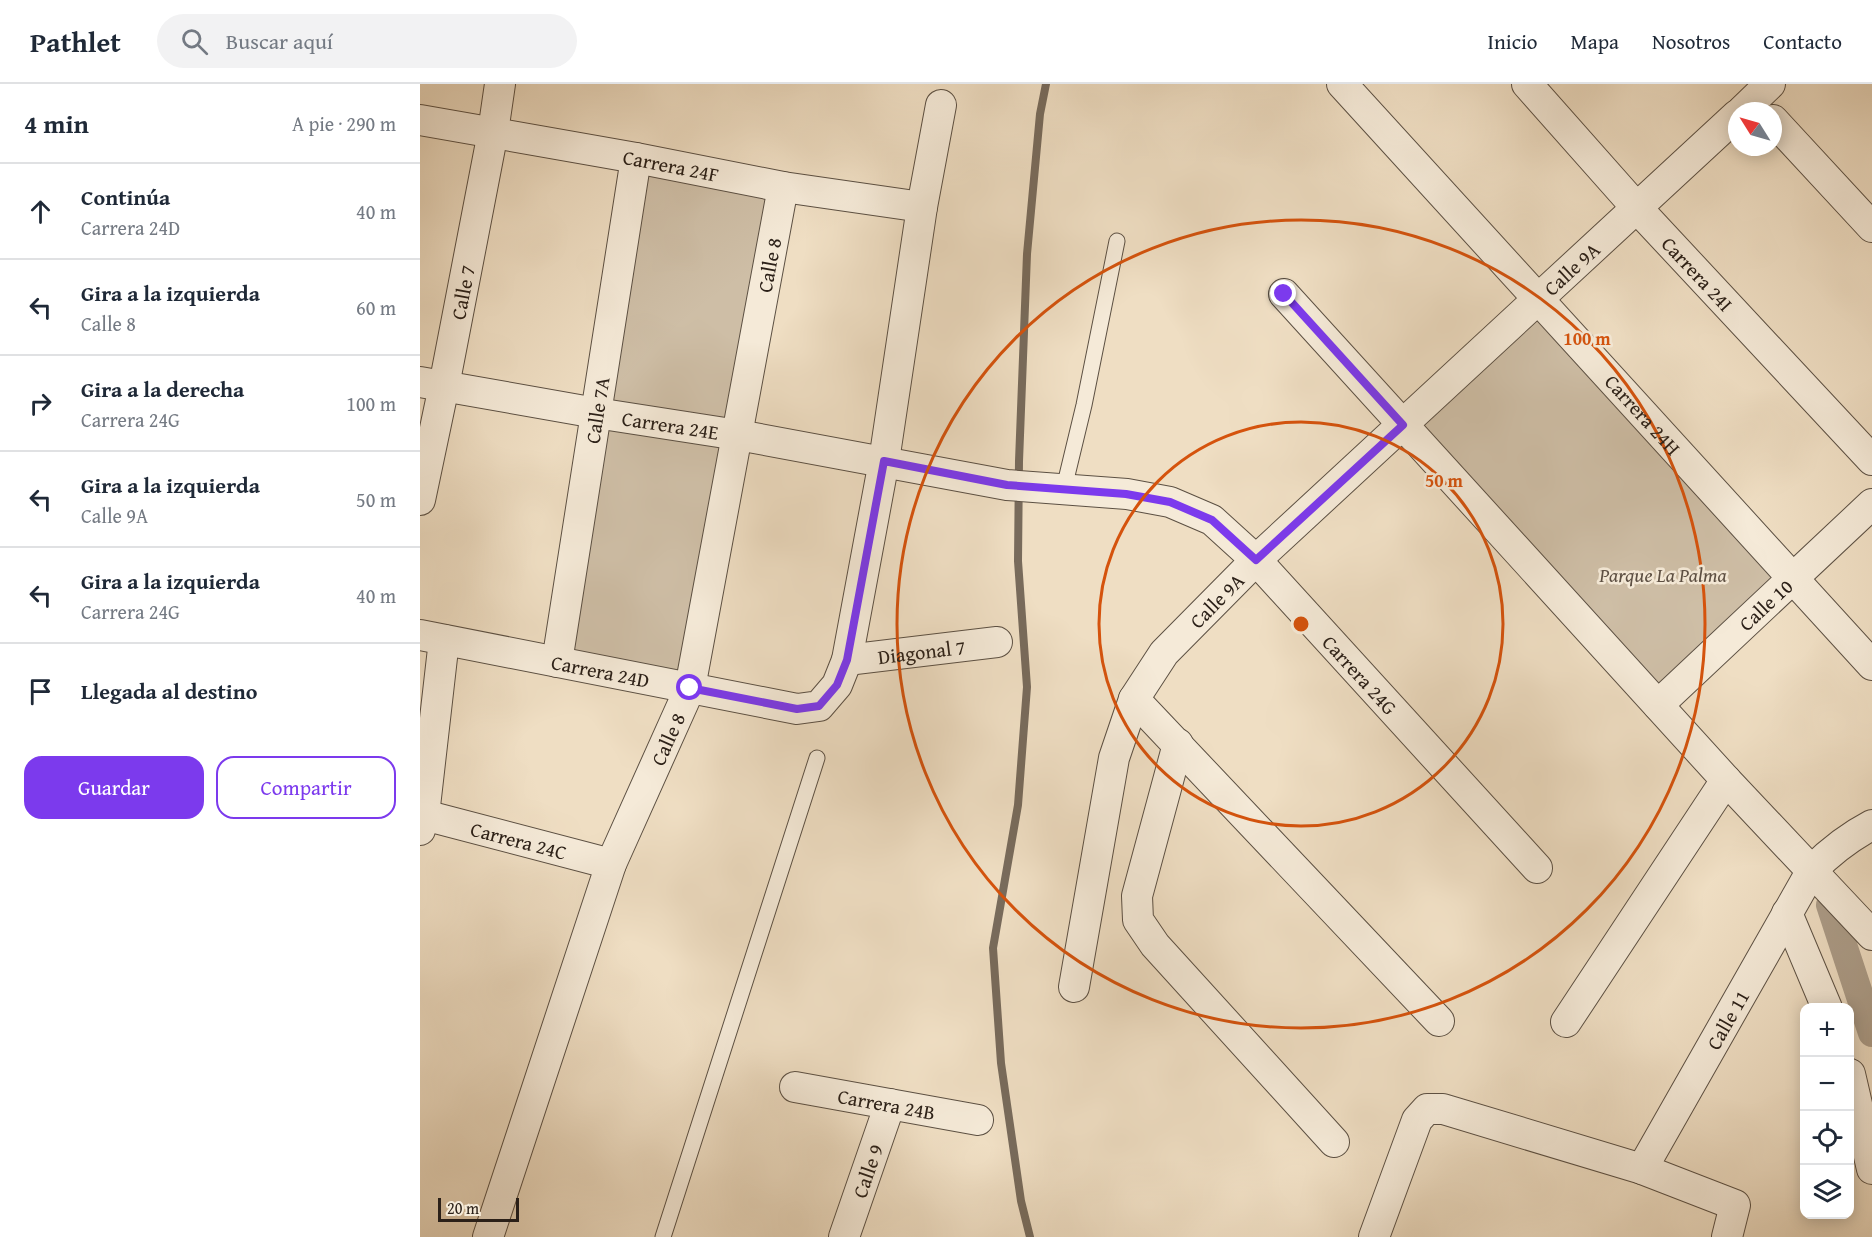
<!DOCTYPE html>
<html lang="es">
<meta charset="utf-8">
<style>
:root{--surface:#fff;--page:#f2f2f3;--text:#1f2937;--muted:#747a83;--line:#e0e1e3;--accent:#7c3aed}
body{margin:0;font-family:"Gentium Book Plus",serif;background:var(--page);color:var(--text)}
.controls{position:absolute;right:18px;bottom:18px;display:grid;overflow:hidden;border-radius:12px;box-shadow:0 3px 15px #0003}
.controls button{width:54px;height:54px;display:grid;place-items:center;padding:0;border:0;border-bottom:2px solid var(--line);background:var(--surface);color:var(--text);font:30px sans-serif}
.compass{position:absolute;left:1308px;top:18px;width:54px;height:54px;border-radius:50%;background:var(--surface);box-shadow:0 3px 15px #0003;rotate:307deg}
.scale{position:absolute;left:18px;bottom:15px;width:81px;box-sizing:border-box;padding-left:6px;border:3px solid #2b2018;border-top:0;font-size:16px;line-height:21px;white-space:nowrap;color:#2b2018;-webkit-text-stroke:4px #f5ead8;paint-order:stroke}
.stop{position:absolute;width:18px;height:18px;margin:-14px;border:4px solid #7c3aed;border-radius:50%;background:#fff}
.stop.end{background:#7c3aed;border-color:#fff;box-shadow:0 2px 6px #0008}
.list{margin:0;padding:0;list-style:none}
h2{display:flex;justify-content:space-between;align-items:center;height:78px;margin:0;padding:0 24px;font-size:26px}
h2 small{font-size:20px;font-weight:400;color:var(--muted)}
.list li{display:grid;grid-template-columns:39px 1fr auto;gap:18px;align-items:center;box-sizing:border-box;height:96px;padding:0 24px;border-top:2px solid var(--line)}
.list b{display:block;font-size:22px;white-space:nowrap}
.list p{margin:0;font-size:20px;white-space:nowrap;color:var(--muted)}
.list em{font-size:20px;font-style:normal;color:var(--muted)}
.actions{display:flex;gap:12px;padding:18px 24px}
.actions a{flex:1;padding:14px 0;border:2px solid var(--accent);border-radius:18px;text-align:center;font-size:21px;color:var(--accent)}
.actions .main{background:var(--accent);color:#fff}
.icon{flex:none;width:33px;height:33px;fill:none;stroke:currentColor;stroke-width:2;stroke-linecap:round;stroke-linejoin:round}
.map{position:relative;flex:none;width:1452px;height:1153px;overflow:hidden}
header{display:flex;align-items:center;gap:36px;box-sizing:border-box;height:84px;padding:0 30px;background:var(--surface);border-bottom:2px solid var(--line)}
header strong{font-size:28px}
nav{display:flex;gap:33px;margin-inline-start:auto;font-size:21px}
.search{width:420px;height:54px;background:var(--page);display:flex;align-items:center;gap:15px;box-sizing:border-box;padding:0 21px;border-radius:33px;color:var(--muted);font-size:22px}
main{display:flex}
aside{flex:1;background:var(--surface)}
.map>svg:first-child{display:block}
.green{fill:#cebea6;stroke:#7c6f5f;stroke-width:1.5}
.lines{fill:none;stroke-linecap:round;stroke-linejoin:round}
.stream{stroke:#786b5c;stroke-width:8}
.canal{stroke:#ac9d89;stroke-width:28}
.service-casing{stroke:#5c5043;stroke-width:17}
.minor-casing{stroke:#5c5043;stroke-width:32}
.service{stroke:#f5ead8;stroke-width:15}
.minor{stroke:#f5ead8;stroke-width:30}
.route{stroke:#7c3aed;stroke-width:8}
.ring{fill:none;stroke:#d5530d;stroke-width:3}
.labels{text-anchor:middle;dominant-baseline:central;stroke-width:5;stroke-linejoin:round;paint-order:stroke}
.street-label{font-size:20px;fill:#2b2018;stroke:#f5ead8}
.park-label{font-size:20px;font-style:italic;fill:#5c4f43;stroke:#f5ead8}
.centre{fill:#d5530d;stroke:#f5ead8;stroke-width:3}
.ring-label{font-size:18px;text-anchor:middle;font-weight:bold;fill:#d5530d;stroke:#f5ead8;stroke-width:5;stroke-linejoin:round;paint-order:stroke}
</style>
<header>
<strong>Pathlet</strong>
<div class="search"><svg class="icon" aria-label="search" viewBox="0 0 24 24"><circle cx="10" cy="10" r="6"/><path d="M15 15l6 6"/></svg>Buscar aquí</div>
<nav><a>Inicio</a><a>Mapa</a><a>Nosotros</a><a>Contacto</a></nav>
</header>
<main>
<aside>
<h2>4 min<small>A pie · 290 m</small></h2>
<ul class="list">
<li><svg class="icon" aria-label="ahead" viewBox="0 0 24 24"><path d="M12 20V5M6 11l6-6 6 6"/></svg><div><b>Continúa</b><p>Carrera 24D</p></div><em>40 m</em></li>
<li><svg class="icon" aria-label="left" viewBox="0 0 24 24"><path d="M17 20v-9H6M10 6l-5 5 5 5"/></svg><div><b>Gira a la izquierda</b><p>Calle 8</p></div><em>60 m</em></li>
<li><svg class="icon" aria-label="right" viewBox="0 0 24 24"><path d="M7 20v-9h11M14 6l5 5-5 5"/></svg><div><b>Gira a la derecha</b><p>Carrera 24G</p></div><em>100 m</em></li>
<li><svg class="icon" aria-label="left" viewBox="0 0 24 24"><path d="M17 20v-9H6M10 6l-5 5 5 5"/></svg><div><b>Gira a la izquierda</b><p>Calle 9A</p></div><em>50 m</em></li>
<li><svg class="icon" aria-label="left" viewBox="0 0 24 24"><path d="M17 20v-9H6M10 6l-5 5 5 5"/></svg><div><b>Gira a la izquierda</b><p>Carrera 24G</p></div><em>40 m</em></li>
<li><svg class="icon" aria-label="arrive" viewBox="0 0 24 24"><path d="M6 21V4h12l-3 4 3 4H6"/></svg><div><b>Llegada al destino</b></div></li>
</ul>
<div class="actions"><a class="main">Guardar</a><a>Compartir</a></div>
</aside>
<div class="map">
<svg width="1452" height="1153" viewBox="0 0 1452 1153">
<rect width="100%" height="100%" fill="#efdec3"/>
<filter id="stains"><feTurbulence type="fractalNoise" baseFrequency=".00333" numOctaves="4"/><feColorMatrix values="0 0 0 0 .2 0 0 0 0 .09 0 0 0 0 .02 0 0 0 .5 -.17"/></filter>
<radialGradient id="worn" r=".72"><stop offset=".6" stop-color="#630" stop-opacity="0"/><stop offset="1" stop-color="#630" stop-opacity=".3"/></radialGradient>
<g class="green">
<polygon points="216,74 363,103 270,604 137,578"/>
<polygon points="1118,216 1373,495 1238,621 983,341"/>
</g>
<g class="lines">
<polyline class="stream" points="610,1153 601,1117 581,979 573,864 598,721 607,603 598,477 599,377 607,170 620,30 626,0"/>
<polyline class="canal" points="1410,821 1452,949"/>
<defs>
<g id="service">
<polyline points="644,404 664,321 697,157"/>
<polyline points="243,1153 397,674"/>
</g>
<g id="minor">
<path id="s1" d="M922,0L1452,581"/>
<path id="s2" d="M1107,0L1216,123L1452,376"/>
<polyline points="1322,27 1350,0"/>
<path id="s3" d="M0,36L216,74L363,103L502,123"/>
<polyline points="1353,36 1452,143"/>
<polyline points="864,210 1306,696 1452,851"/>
<path id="s4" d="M0,298L176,329L318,351L587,401L707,410L750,418L792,436L836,476L1117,784"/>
<path id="s5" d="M0,416L24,302L73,48L80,0"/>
<path id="s6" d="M0,551L377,625L399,622L417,601L427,576L464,377L502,123L521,21"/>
<path id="s7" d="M427,576L577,558"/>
<path id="s8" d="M137,578L216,74"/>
<polyline points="714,615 1019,937"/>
<path id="s9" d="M1238,621L1452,420"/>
<polyline points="758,660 717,812 718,836 735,861 914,1058"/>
<path id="s10" d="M4,731L191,780"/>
<polyline points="0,746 4,731 24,556"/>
<polyline points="1367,829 1407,924"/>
<path id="s11" d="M654,903L694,674L714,615L744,569L836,476L1317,31"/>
<polyline points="1146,938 1306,696"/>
<polyline points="1430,990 1452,1085"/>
<path id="s12" d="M375,1003L558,1036"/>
<path id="s13" d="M1222,1085L1392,786C1410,768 1429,753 1452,741"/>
<path id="s14" d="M68,1153L191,780L270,604L363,103"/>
<path id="s15" d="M424,1153L470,1020"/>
<polyline points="954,1153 997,1036 1007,1025 1023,1025 1222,1085 1315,1121 1307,1153"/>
</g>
</defs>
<use href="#service" class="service-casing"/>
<use href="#minor" class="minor-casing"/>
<use href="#service" class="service"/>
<use href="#minor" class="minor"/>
</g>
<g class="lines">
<polyline class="route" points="270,604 377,625 399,622 417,601 427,576 464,377 587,401 706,410 750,418 792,436 836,476 983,341 864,210"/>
</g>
<g class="ring">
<circle cx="881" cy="540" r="202"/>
<circle cx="881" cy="540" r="404"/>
</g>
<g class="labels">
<g class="street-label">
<text stroke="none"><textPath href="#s3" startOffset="255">Carrera 24F</textPath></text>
<text stroke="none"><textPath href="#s14" startOffset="1016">Calle 8</textPath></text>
<text stroke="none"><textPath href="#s11" startOffset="910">Calle 9A</textPath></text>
<text stroke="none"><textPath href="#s2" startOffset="255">Carrera 24I</textPath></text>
<text stroke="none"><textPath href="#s5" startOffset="212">Calle 7</textPath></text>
<text stroke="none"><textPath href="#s8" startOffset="255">Calle 7A</textPath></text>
<text stroke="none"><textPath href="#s1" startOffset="447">Carrera 24H</textPath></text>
<text stroke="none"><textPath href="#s4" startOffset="254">Carrera 24E</textPath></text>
<text stroke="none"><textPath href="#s11" startOffset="424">Calle 9A</textPath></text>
<text stroke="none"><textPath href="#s9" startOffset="147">Calle 10</textPath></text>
<text stroke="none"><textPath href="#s7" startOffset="75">Diagonal 7</textPath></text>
<text stroke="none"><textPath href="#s6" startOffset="184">Carrera 24D</textPath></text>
<text stroke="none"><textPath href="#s4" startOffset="1020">Carrera 24G</textPath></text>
<text stroke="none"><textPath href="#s14" startOffset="530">Calle 8</textPath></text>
<text stroke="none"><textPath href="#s10" startOffset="98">Carrera 24C</textPath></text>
<text stroke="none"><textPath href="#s13" startOffset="172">Calle 11</textPath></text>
<text stroke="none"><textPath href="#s12" startOffset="93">Carrera 24B</textPath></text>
<text stroke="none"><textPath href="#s15" startOffset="70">Calle 9</textPath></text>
</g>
<g class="park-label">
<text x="1243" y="490">Parque La Palma</text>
</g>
</g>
<circle cx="881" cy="540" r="9" class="centre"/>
<g class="ring-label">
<text x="1167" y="261">100 m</text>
<text x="1024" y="403">50 m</text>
</g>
<rect width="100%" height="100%" filter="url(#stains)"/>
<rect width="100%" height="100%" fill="url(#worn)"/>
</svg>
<div class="controls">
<button>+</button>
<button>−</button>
<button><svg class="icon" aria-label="locate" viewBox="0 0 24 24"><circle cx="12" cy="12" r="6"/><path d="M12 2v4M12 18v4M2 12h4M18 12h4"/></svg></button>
<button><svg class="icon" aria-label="layers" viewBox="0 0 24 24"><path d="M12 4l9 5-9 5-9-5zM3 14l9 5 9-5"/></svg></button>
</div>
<svg class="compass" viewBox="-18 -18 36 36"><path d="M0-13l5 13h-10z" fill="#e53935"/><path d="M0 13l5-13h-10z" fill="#747a83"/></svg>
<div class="scale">20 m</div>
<div class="stop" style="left:270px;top:604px"></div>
<div class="stop end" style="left:864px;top:210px"></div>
</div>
</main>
